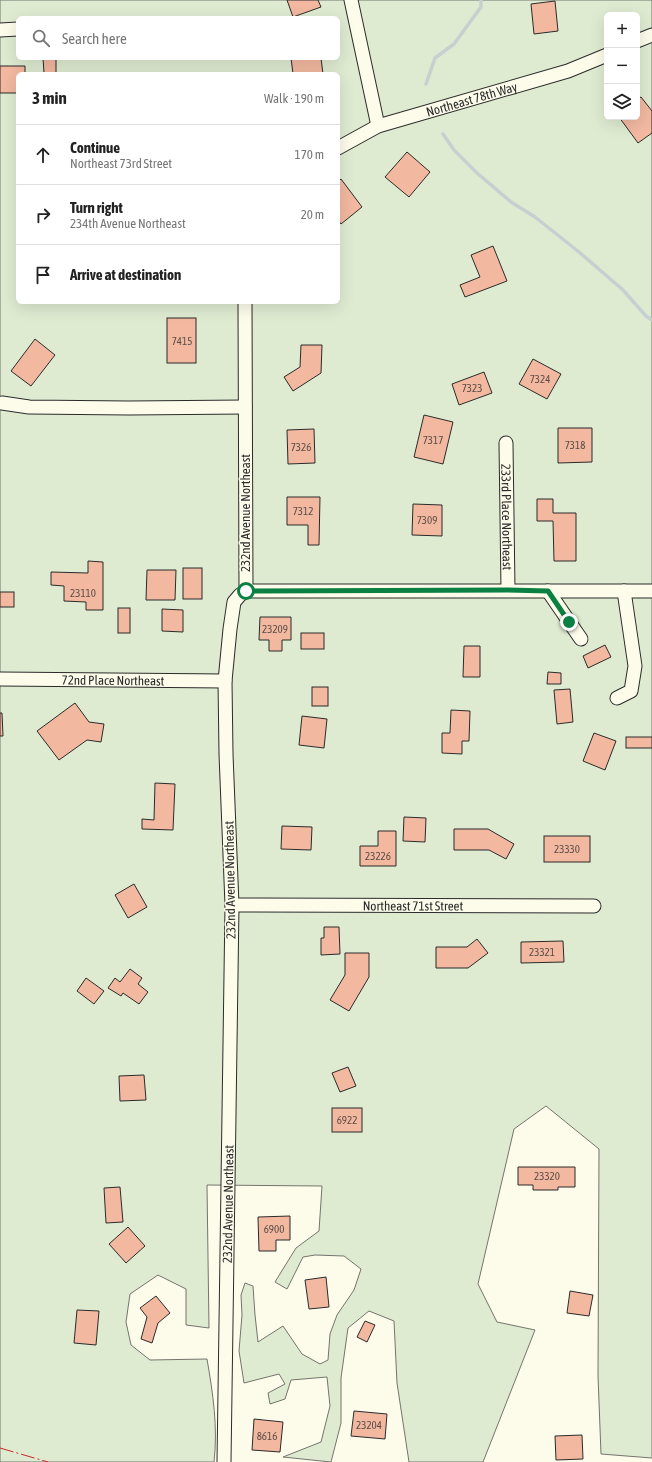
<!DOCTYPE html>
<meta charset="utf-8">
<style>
:root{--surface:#fff;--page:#f6f6f6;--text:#222;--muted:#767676;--line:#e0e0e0}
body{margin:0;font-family:"Asap Condensed",sans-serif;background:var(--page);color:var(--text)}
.controls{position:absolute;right:12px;top:12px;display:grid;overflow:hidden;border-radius:6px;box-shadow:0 4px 16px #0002}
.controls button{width:36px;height:36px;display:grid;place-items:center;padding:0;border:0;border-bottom:1px solid var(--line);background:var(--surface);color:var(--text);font:20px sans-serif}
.stop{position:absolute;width:12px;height:12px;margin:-9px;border:3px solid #0b8043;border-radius:50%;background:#fff}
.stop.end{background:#0b8043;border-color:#fff;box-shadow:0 1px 4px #0008}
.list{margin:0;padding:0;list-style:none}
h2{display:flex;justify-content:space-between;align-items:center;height:52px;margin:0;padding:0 16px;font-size:17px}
h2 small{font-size:13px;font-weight:400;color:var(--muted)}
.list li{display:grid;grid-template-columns:26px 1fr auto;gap:12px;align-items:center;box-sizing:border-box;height:60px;padding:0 16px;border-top:1px solid var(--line)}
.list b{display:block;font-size:15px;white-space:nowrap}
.list p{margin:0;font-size:13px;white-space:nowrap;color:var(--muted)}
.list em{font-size:13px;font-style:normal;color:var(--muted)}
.icon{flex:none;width:22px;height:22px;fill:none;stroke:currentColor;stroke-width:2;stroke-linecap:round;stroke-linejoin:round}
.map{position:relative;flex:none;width:652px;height:1462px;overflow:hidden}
.search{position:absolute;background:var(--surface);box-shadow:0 4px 16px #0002;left:16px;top:16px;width:324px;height:44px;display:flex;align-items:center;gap:10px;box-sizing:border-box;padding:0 14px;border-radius:6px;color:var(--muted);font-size:15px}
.panel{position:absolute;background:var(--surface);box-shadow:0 4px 16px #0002;left:16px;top:72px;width:324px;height:232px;border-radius:6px}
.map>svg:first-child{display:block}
.green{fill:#deebd1;stroke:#74746e;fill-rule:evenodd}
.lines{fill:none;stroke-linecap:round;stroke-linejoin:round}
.stream{stroke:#c7d0d0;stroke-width:3.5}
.building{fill:#f2b8a0;stroke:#2b2b2b}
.minor-casing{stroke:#2b2b2b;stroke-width:15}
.minor{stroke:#fdfbea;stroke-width:13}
.power{stroke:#c62828;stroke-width:1;stroke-dasharray:14 3 2 3;stroke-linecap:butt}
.route{stroke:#0b8043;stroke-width:5}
.labels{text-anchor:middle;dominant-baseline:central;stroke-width:3;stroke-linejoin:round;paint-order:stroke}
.number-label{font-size:11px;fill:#5d4e48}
.street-label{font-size:13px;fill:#2b2b2b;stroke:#fdfbea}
</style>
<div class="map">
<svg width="652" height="1462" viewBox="0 0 652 1462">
<rect width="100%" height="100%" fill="#fdfbea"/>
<path class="green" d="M0,0H652V1458L601,1454L598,1376L599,1149L546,1106L514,1129L478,1284L497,1322L535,1330L483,1462H409L397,1383L394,1321L369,1311L348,1328L341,1378V1423L331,1462L283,1457L321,1442L330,1406L327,1377L291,1380L285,1399L270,1404L268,1393L285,1384L279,1374L244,1383L239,1351L242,1315L241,1295L245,1283L253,1286L255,1315L258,1342L283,1326L302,1354L320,1364L328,1360L330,1334L337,1315L354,1290L361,1269L344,1256L315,1255L303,1257L287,1289L275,1282L296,1248L319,1231L322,1186L207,1185L209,1328L186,1325V1289L158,1275L130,1294L126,1322L131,1345L150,1360L207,1359C213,1394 218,1427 214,1462H0ZM607,15H637V117H607ZM18,18H338V58H18ZM18,74H338V302H18Z"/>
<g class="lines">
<g class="stream">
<polyline points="426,84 435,58 454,44 481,7 481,0"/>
<polyline points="443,134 454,150 477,173 511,202 535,217 579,252 623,290 646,316 652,320"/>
</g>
</g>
<g class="building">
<polygon points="287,0 318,0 321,7 293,17"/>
<polygon points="555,1 558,31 534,34 531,4"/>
<polygon points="43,58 56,58 56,73 44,73"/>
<polygon points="291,58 321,58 323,74 293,74"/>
<polygon points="0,66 25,66 25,74 18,74 18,93 0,93"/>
<rect x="180" y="73" width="38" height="1"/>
<polygon points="641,97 652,111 652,133 638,143 619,117 637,117 637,99"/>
<polygon points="407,152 430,172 409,197 385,177"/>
<polygon points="341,179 362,207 341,224 338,220 338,182"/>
<polygon points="493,246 507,281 465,297 460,285 480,277 471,255"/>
<rect x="167" y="318" width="29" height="45"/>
<polygon points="35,339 55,355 31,386 11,371"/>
<polygon points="301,345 322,345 321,373 293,391 284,377 300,367"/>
<polygon points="533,359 561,374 547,399 519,384"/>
<polygon points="484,372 492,393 459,405 452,384"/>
<polygon points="424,415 453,422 443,464 414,457"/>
<polygon points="558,428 592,428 592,462 558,463"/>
<polygon points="314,429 315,463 288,464 287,430"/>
<polygon points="287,497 320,497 319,545 308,545 308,525 287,525"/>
<polygon points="537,499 553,499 553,513 576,513 576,561 554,561 553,521 537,521"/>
<polygon points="413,504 442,505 442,536 412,535"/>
<polygon points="88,561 103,562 103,610 86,610 86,602 64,601 64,586 51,585 51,572 88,573"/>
<rect x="183" y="568" width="19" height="31"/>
<polygon points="147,570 176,570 175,600 146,600"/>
<rect x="0" y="592" width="14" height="15"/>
<rect x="118" y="608" width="12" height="25"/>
<polygon points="162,609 183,610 183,632 162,631"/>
<polygon points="260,617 291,617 291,640 282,640 282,651 269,651 269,640 259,640"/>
<rect x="301" y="633" width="23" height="16"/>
<polygon points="605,645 611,657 588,668 583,656"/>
<polygon points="464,646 480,646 480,677 463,677"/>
<polygon points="548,672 561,673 561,684 547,684"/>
<rect x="312" y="687" width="16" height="19"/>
<polygon points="570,689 573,722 557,724 554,690"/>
<polygon points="75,703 89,722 104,724 101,742 87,740 59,760 37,731"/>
<polygon points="451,710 470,711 469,741 462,741 462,754 442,753 442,733 450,733"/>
<polygon points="0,713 2,713 3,736 0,736"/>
<polygon points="302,716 327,719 324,748 299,745"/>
<polygon points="594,733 616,741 605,770 583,761"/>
<rect x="626" y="737" width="26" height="11"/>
<polygon points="155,783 175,784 173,830 142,829 142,819 154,820"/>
<polygon points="404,817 426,818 425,842 403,841"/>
<polygon points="282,826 312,827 311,850 281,849"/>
<polygon points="454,829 488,829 514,844 506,859 489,850 454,850"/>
<polygon points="378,831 396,831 396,866 360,866 360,846 378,846"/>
<rect x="544" y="836" width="46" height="26"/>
<polygon points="134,884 147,907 128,918 115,895"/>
<polygon points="324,927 339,927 340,954 321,955 321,938 324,938"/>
<polygon points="477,939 488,953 468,968 436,968 436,947 467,947"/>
<polygon points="563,941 564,962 521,963 521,942"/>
<polygon points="345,953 369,953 369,977 349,1011 330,1000 345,975"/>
<polygon points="130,969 142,978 138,984 148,992 139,1004 123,993 121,996 108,988 115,978 120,982"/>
<polygon points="86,978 104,991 94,1004 77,991"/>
<polygon points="348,1067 356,1086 340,1092 332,1073"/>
<polygon points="144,1075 146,1100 120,1101 119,1076"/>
<rect x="332" y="1108" width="30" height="24"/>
<polygon points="518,1167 575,1167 575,1187 558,1187 558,1190 533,1190 533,1185 518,1185"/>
<polygon points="120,1187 123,1222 106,1223 104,1188"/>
<polygon points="290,1216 290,1240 276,1240 276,1251 259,1251 258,1217"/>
<polygon points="128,1227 145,1246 126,1263 109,1244"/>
<polygon points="326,1277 329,1307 309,1309 305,1280"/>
<polygon points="570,1291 593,1295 589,1316 567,1313"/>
<polygon points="156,1296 170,1313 158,1323 152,1343 141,1339 147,1317 140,1308"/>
<polygon points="77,1310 99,1311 96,1345 74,1343"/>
<polygon points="365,1321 375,1325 367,1342 357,1337"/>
<polygon points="354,1411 387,1414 385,1439 351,1436"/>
<polygon points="254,1419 283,1422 280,1452 252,1450"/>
<polygon points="582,1435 583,1459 556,1460 555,1436"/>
</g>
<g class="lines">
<defs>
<g id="minor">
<polyline points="351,0 378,126"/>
<polyline points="0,30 18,29"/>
<polyline points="637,41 652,35"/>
<path id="s1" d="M338,148L378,126L568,71L607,55"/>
<polyline points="2,403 29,407 129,408 245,407"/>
<path id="s2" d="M506,443L508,590"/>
<polyline points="246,591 652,591"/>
<polyline points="548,591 581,639"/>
<path id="s3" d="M0,679L225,681"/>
<polyline points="617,698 631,691 635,666 624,591"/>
<path id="s4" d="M232,905L594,906"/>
<path id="s5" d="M224,1462L232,905L226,754L225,681L230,629L234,602L240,595L246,591L245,302"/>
</g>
</defs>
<use href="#minor" class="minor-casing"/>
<use href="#minor" class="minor"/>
<polyline class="power" points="0,1448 48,1462"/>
</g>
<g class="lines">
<polyline class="route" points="246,591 508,590 548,591 569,622"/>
</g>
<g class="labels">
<g class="number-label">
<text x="182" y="341">7415</text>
<text x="540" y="379">7324</text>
<text x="472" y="388">7323</text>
<text x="433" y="440">7317</text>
<text x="575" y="445">7318</text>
<text x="301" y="447">7326</text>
<text x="303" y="511">7312</text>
<text x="427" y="520">7309</text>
<text x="83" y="593">23110</text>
<text x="275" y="629">23209</text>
<text x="567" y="849">23330</text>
<text x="378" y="856">23226</text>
<text x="542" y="952">23321</text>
<text x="347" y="1120">6922</text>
<text x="547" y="1176">23320</text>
<text x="274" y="1229">6900</text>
<text x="369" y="1425">23204</text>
<text x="267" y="1436">8616</text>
</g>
<g class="street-label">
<text stroke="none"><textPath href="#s1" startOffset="143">Northeast 78th Way</textPath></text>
<text transform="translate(245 513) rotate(-90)">232nd Avenue Northeast</text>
<text stroke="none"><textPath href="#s2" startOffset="74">233rd Place Northeast</textPath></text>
<text stroke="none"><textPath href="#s3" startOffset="113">72nd Place Northeast</textPath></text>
<text transform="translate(230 880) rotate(-91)">232nd Avenue Northeast</text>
<text stroke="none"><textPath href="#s4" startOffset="181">Northeast 71st Street</textPath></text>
<text stroke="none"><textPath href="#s5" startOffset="258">232nd Avenue Northeast</textPath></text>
</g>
</g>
</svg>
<div class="controls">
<button>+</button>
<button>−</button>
<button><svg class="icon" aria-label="layers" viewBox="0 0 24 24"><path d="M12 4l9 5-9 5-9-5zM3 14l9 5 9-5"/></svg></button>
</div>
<div class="stop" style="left:246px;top:591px"></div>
<div class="stop end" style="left:569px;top:622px"></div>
<div class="search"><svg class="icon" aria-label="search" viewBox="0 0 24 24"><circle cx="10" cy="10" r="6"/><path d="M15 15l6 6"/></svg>Search here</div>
<section class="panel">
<h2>3 min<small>Walk · 190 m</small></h2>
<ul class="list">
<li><svg class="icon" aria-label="ahead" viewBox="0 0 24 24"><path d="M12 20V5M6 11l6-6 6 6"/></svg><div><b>Continue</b><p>Northeast 73rd Street</p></div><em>170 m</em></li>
<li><svg class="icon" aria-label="right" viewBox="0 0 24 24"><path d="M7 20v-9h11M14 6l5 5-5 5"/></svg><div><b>Turn right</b><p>234th Avenue Northeast</p></div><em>20 m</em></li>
<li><svg class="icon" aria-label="arrive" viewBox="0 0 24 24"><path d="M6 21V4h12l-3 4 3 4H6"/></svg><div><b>Arrive at destination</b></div></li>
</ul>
</section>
</div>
